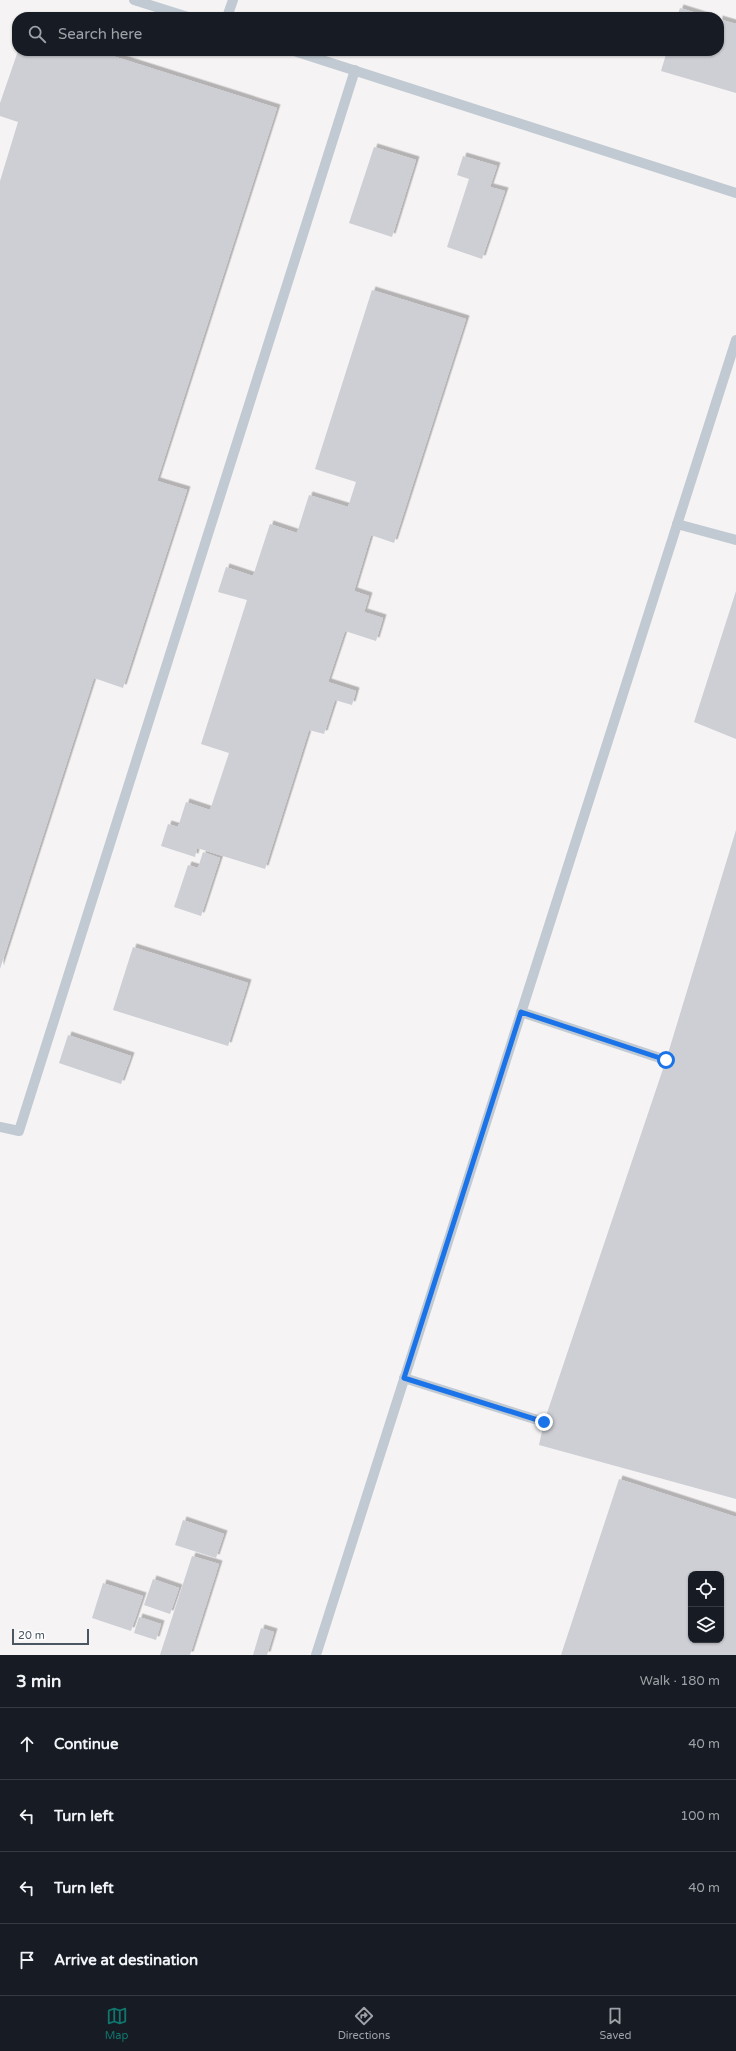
<!DOCTYPE html>
<meta charset="utf-8">
<style>
:root{--surface:#171b24;--page:#20242c;--text:#f1f3f6;--muted:#9ea1a6;--line:#363941;--accent:#0f766e}
body{margin:0;font-family:"Varela Round",sans-serif;background:var(--page);color:var(--text)}
.controls{position:absolute;right:12px;bottom:12px;display:grid;overflow:hidden;border-radius:8px;box-shadow:0 1px 3px #0004}
.controls button{width:36px;height:36px;display:grid;place-items:center;padding:0;border:0;border-bottom:1px solid var(--line);background:var(--surface);color:var(--text);font:20px sans-serif}
.scale{position:absolute;left:12px;bottom:10px;width:77px;box-sizing:border-box;padding-left:4px;border:2px solid #4a5661;border-top:0;font-size:11px;line-height:14px;white-space:nowrap;color:#4a5661;-webkit-text-stroke:3px #fff;paint-order:stroke}
.stop{position:absolute;width:12px;height:12px;margin:-9px;border:3px solid #1a73e8;border-radius:50%;background:#fff}
.stop.end{background:#1a73e8;border-color:#fff;box-shadow:0 1px 4px #0008}
.list{margin:0;padding:0;list-style:none}
h2{display:flex;justify-content:space-between;align-items:center;height:52px;margin:0;padding:0 16px;font-size:17px}
h2 small{font-size:13px;font-weight:400;color:var(--muted)}
.list li{display:grid;grid-template-columns:26px 1fr auto;gap:12px;align-items:center;box-sizing:border-box;height:72px;padding:0 16px;border-top:1px solid var(--line)}
.list b{display:block;font-size:15px;white-space:nowrap}
.list em{font-size:13px;font-style:normal;color:var(--muted)}
.icon{flex:none;width:22px;height:22px;fill:none;stroke:currentColor;stroke-width:2;stroke-linecap:round;stroke-linejoin:round}
.map{position:relative;flex:none;width:736px;height:1655px;overflow:hidden}
.search{position:absolute;background:var(--surface);box-shadow:0 1px 3px #0004;left:12px;right:12px;top:12px;height:44px;display:flex;align-items:center;gap:10px;box-sizing:border-box;padding:0 14px;border-radius:16px;color:var(--muted);font-size:15px}
.sheet{height:340px;background:var(--surface)}
nav{display:flex;justify-content:space-around;align-items:center;box-sizing:border-box;height:56px;border-top:1px solid var(--line);background:var(--surface);font-size:11px;color:var(--muted)}
nav a{display:grid;justify-items:center;gap:2px}
nav .on{color:var(--accent)}
.map>svg:first-child{display:block}
.building{fill:#cdcfd5;fill-rule:evenodd;filter:url(#shadow)}
.lines{fill:none;stroke-linecap:round;stroke-linejoin:round}
.lane{stroke:#c1cad2;stroke-width:10}
.route{stroke:#1a73e8;stroke-width:5}
</style>
<div class="map">
<svg width="736" height="1655" viewBox="0 0 736 1655">
<defs>
<filter id="shadow"><feDropShadow dx="3.5" dy="-3.5" stdDeviation="0" flood-color="#0004"/></filter>
</defs>
<rect width="100%" height="100%" fill="#f5f3f3"/>
<g class="building">
<polygon points="680,8 709,17 677,17"/>
<polygon points="719,19 736,24 736,93 661,71 667,51 719,51"/>
<polygon points="18,51 97,51 277,108 157,481 187,490 123,688 94,678 0,969 0,181 18,122 0,116 0,103"/>
<polygon points="374,147 416,160 392,237 349,223"/>
<polygon points="463,156 497,166 490,187 505,191 482,259 447,247 469,179 457,175"/>
<polygon points="372,290 466,319 394,543 371,535 354,591 369,596 364,612 383,618 376,641 345,631 328,682 356,691 352,705 335,700 324,734 309,730 265,869 197,848 195,857 161,846 168,824 178,827 186,802 210,810 229,753 201,744 247,600 218,592 226,567 253,576 270,524 297,533 309,495 348,507 356,482 315,469"/>
<polygon points="736,591 736,739 694,722"/>
<polygon points="736,830 736,1499 539,1445 544,1422 666,1060"/>
<polygon points="203,852 220,858 201,916 174,907 188,865 198,868"/>
<polygon points="133,947 248,983 228,1046 113,1010"/>
<polygon points="68,1035 131,1056 121,1084 59,1063"/>
<path d="M619,1479L736,1517V1655H561ZM691,1574H721V1640H691Z"/>
<polygon points="183,1520 224,1534 216,1558 175,1545"/>
<polygon points="192,1556 219,1564 190,1655 160,1655"/>
<polygon points="153,1579 179,1588 170,1614 144,1605"/>
<polygon points="103,1583 143,1596 131,1631 92,1618"/>
<polygon points="139,1617 161,1624 156,1640 134,1633"/>
<polygon points="261,1628 274,1632 267,1655 253,1655"/>
</g>
<g class="lines">
<g class="lane">
<polyline points="134,0 188,17"/>
<polyline points="227,17 233,0"/>
<polyline points="294,51 736,193"/>
<polyline points="677,524 736,540"/>
<polyline points="521,1012 666,1060"/>
<polyline points="0,1127 19,1131 355,70"/>
<polyline points="404,1378 544,1422"/>
<polyline points="316,1655 736,340"/>
</g>
</g>
<g class="lines">
<polyline class="route" points="544,1422 404,1378 521,1012 666,1060"/>
</g>
</svg>
<div class="controls">
<button><svg class="icon" aria-label="locate" viewBox="0 0 24 24"><circle cx="12" cy="12" r="6"/><path d="M12 2v4M12 18v4M2 12h4M18 12h4"/></svg></button>
<button><svg class="icon" aria-label="layers" viewBox="0 0 24 24"><path d="M12 4l9 5-9 5-9-5zM3 14l9 5 9-5"/></svg></button>
</div>
<div class="scale">20 m</div>
<div class="stop" style="left:666px;top:1060px"></div>
<div class="stop end" style="left:544px;top:1422px"></div>
<div class="search"><svg class="icon" aria-label="search" viewBox="0 0 24 24"><circle cx="10" cy="10" r="6"/><path d="M15 15l6 6"/></svg>Search here</div>
</div>
<section class="sheet">
<h2>3 min<small>Walk · 180 m</small></h2>
<ul class="list">
<li><svg class="icon" aria-label="ahead" viewBox="0 0 24 24"><path d="M12 20V5M6 11l6-6 6 6"/></svg><div><b>Continue</b></div><em>40 m</em></li>
<li><svg class="icon" aria-label="left" viewBox="0 0 24 24"><path d="M17 20v-9H6M10 6l-5 5 5 5"/></svg><div><b>Turn left</b></div><em>100 m</em></li>
<li><svg class="icon" aria-label="left" viewBox="0 0 24 24"><path d="M17 20v-9H6M10 6l-5 5 5 5"/></svg><div><b>Turn left</b></div><em>40 m</em></li>
<li><svg class="icon" aria-label="arrive" viewBox="0 0 24 24"><path d="M6 21V4h12l-3 4 3 4H6"/></svg><div><b>Arrive at destination</b></div></li>
</ul>
</section>
<nav>
<a class="on"><svg class="icon" aria-label="map" viewBox="0 0 24 24"><path d="M3 6l6-2 6 2 6-2v14l-6 2-6-2-6 2zM9 4v14M15 6v14"/></svg>Map</a>
<a><svg class="icon" aria-label="directions" viewBox="0 0 24 24"><path d="M12 3l9 9-9 9-9-9zM9 14v-3h6M13 9l2 2-2 2"/></svg>Directions</a>
<a><svg class="icon" aria-label="saved" viewBox="0 0 24 24"><path d="M7 4h10v16l-5-4-5 4z"/></svg>Saved</a>
</nav>
